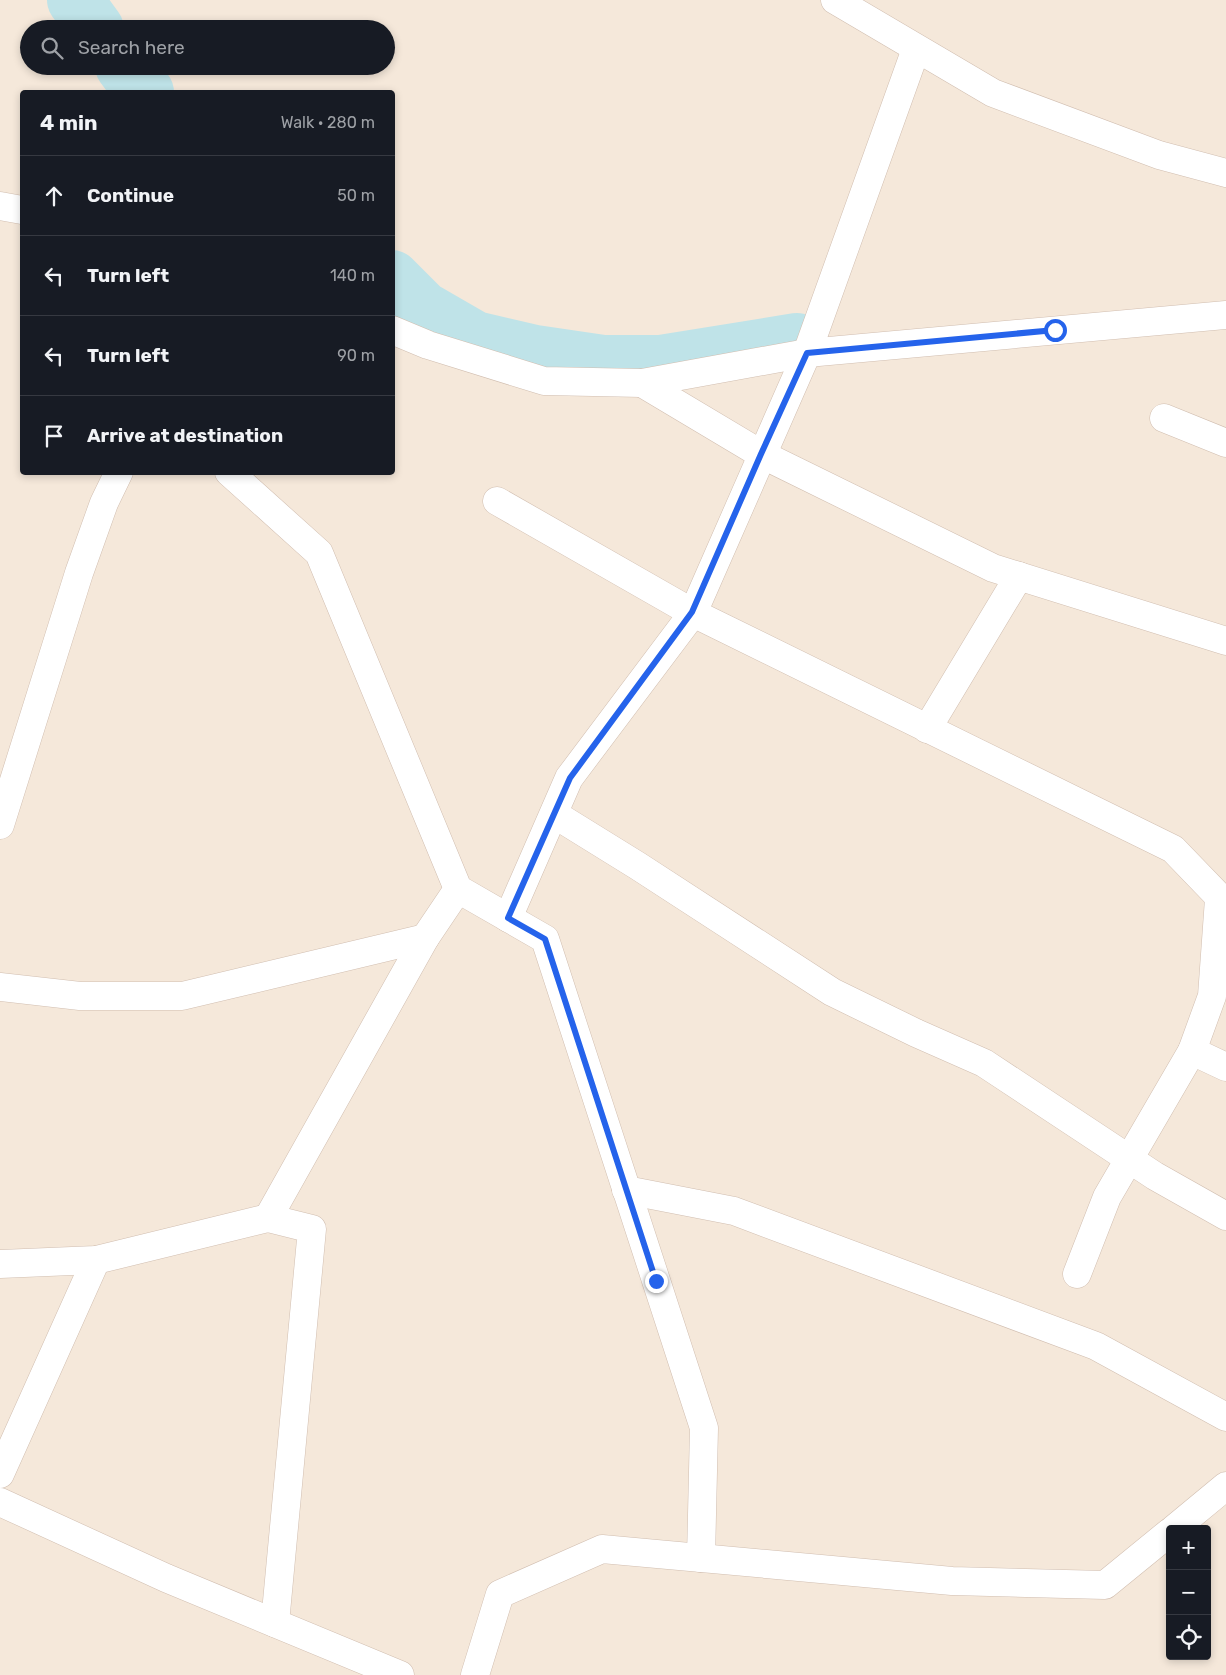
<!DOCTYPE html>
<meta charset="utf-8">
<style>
:root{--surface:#171b24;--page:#242831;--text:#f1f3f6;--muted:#9ea1a6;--line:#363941}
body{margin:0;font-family:Rubik,sans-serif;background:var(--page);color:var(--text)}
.controls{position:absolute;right:15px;bottom:15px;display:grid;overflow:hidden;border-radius:5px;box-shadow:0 2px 8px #0003}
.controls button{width:45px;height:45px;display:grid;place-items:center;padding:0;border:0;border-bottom:1px solid var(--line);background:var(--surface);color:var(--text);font:25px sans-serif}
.stop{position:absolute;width:15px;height:15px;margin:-11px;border:4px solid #2563eb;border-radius:50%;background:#fff}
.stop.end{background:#2563eb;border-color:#fff;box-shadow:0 1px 5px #0008}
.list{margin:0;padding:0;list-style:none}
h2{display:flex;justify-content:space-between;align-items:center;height:65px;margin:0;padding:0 20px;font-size:21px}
h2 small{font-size:16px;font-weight:400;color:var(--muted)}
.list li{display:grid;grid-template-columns:32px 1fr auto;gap:15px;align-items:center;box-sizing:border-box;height:80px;padding:0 20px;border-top:1px solid var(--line)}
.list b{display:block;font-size:19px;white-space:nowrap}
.list em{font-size:16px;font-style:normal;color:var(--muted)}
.icon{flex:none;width:28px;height:28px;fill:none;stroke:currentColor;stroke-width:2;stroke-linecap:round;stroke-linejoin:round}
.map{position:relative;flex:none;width:1226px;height:1675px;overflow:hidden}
.search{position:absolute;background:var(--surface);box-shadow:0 2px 8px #0003;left:20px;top:20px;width:375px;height:55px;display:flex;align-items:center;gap:12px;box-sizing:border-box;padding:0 18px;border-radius:28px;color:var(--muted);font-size:19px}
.panel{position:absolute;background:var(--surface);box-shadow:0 2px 8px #0003;left:20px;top:90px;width:375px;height:385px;border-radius:5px}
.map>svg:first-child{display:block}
.residential{fill:#f5e8da;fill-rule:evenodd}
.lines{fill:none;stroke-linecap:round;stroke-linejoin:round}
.river{stroke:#bfe3e8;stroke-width:56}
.minor-casing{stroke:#d1beb0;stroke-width:29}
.minor{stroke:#fff;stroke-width:28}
.route{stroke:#2563eb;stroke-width:6}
</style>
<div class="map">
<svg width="1226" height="1675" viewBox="0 0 1226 1675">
<rect width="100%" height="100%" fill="#fdf6ec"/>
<path class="residential" d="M0,0H1226V1675H0ZM29,29H386V66H29ZM22,92H392V472H22ZM1170,1529H1207V1656H1170Z"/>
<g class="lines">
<g class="river">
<polyline points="75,0 96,29"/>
<polyline points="123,66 137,85 146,92"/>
<polyline points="392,278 423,309 475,339 535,353 603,363 661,363 797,341"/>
</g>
<defs>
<g id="minor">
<polyline points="835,0 993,93 1159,155 1226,173"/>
<polyline points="0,206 22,210"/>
<polyline points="1226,315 807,353 642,383 761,454 993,568 1226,641"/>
<polyline points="392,330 428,345 544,381 642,383"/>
<polyline points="1164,418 1226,443"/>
<polyline points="229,472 319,553 458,889 545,939 704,1428 701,1558"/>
<polyline points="497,501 693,613 1173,849 1226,904"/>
<polyline points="927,729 1019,576"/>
<polyline points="554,814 638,866 832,992 916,1033 984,1063 1155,1176 1226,1216"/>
<polyline points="0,825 79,573 104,503 119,472"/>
<polyline points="508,918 569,778 693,613 807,353 916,49"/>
<polyline points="0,987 80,996 182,996 425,938"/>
<polyline points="1192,1051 1226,1067"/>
<polyline points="626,1190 734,1211 1096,1346 1226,1417"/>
<polyline points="268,1218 312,1229 275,1623"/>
<polyline points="0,1264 96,1260 268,1218 425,938 458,889"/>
<polyline points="1077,1274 1107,1197 1192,1051 1212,996 1219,899"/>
<polyline points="0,1474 96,1260"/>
<polyline points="0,1502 166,1578 400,1675"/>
<polyline points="1174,1529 1226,1486"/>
<polyline points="475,1675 500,1594 602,1549 952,1581 1105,1585 1170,1532"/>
</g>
</defs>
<use href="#minor" class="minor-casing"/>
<use href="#minor" class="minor"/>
</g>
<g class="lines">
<polyline class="route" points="656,1281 545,939 508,918 570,778 692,612 761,454 807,353 1055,330"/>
</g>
</svg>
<div class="controls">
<button>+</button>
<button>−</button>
<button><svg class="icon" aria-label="locate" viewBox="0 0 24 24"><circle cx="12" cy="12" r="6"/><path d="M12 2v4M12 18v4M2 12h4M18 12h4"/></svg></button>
</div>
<div class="stop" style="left:1055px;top:330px"></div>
<div class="stop end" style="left:656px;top:1281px"></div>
<div class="search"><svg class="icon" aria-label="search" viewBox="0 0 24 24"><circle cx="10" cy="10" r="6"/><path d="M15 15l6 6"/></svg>Search here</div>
<section class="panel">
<h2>4 min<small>Walk · 280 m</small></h2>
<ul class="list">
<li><svg class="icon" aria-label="ahead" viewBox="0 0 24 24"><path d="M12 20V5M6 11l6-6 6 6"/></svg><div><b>Continue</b></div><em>50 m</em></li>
<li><svg class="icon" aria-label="left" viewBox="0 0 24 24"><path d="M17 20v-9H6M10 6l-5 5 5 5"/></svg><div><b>Turn left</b></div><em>140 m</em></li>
<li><svg class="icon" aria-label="left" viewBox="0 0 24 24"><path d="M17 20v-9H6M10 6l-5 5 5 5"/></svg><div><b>Turn left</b></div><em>90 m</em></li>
<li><svg class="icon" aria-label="arrive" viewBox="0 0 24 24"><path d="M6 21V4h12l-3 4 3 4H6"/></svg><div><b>Arrive at destination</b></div></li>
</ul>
</section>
</div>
